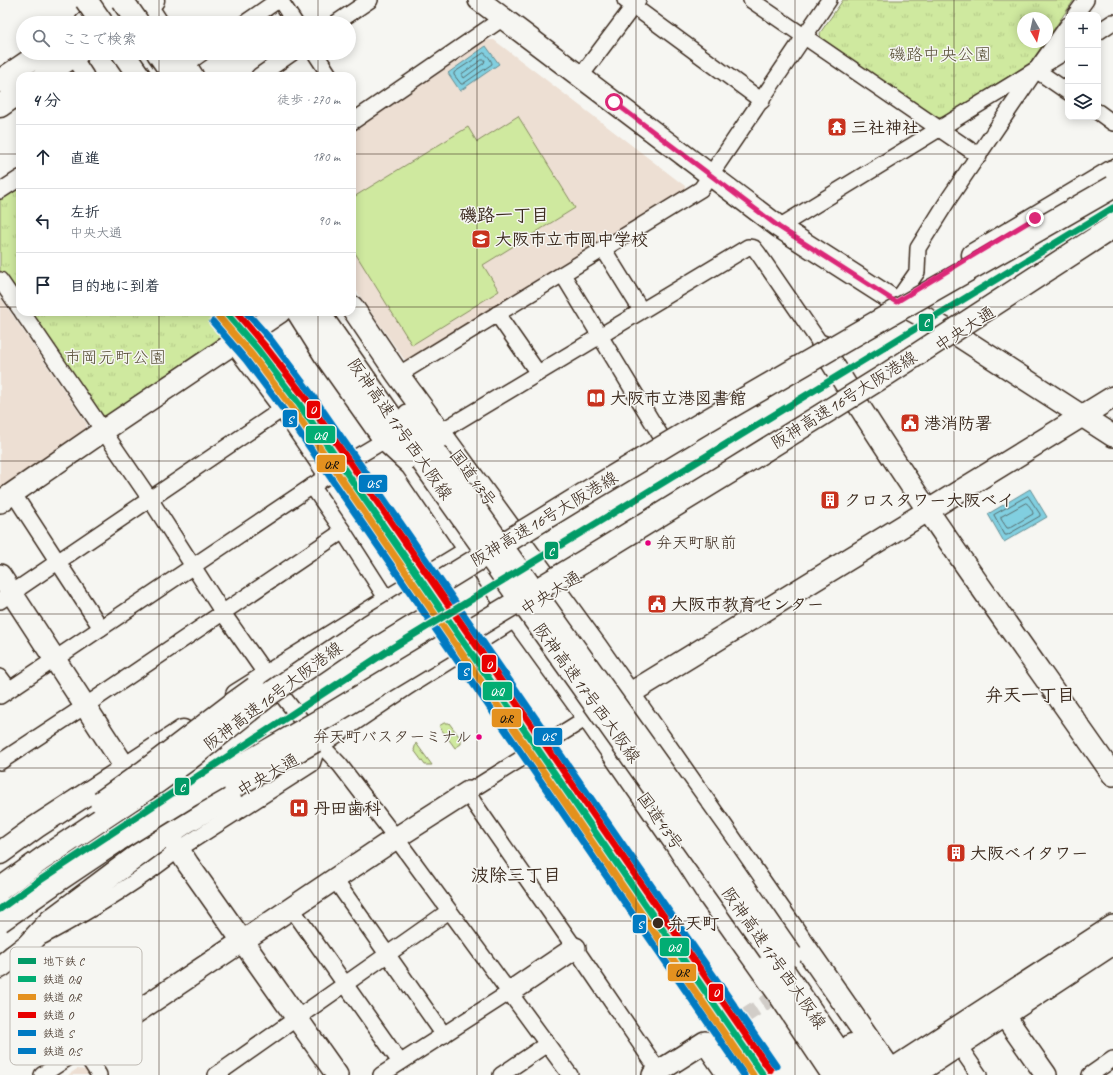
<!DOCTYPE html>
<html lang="ja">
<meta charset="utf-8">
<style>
:root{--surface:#fff;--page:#f6f6f7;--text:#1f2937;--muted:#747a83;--line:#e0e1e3}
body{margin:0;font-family:Caveat,"Klee One",sans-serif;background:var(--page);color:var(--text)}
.controls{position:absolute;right:12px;top:12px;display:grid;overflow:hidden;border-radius:8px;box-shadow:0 2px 10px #0003}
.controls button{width:36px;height:36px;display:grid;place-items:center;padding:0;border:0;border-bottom:1px solid var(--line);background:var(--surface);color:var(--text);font:20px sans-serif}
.compass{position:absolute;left:1017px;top:12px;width:36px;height:36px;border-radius:50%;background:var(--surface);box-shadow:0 2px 10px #0003;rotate:171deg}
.stop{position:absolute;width:12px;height:12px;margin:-9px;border:3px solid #db2777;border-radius:50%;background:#fff}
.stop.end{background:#db2777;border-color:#fff;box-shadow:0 1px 4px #0008}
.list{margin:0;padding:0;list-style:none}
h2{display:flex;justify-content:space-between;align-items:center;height:52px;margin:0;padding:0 16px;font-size:17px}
h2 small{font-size:13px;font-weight:400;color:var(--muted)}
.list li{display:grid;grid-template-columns:26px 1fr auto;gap:12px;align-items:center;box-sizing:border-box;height:64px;padding:0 16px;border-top:1px solid var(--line)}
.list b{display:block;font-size:15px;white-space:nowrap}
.list p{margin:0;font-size:13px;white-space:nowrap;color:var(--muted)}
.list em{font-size:13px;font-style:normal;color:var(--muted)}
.icon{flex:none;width:22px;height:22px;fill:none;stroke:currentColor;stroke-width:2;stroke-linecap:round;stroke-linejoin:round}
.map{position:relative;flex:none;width:1113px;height:1075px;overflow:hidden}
.search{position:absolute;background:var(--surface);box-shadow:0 2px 10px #0003;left:16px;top:16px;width:340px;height:44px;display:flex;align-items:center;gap:10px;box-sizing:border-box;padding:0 14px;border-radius:22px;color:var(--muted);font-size:15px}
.panel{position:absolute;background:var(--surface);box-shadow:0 2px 10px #0003;left:16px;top:72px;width:340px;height:244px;border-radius:12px}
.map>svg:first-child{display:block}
.built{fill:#eddfd3}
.green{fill:#cfe99f;stroke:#858a5e}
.park{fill:url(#park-tufts);stroke:#858a5e}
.water{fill:#81cfe0;stroke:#658d92}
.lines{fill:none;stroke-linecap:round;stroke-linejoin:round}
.shore{stroke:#576c6c;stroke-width:1}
.street-tunnel{stroke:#d1cdc8;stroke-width:15;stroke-dasharray:15 8;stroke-linecap:butt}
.street-casing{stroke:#3b2a1e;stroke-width:18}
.secondary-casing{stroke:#3b2a1e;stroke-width:24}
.primary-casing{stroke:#3b2a1e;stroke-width:25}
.highway-casing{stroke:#3b2a1e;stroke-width:25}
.street{stroke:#f6f6f2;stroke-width:15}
.secondary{stroke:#f6f6f2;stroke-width:21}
.primary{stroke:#f6f6f2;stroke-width:22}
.highway{stroke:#f6f6f2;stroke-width:22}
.highway-bridge-casing{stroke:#3b2a1e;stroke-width:25;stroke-linecap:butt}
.highway-bridge{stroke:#f6f6f2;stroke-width:22}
.rail-1-casing{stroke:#f6f6f2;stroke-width:10}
.rail-2-casing{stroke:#f6f6f2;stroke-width:10}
.rail-3-casing{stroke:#f6f6f2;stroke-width:10}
.rail-4-casing{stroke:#f6f6f2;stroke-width:10}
.rail-5-casing{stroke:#f6f6f2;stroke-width:10}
.rail-1{stroke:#02ad73;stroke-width:7}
.rail-2{stroke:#e4911f;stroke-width:7}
.rail-3{stroke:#e80000;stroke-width:7}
.rail-4{stroke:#007ac2;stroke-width:7}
.rail-5{stroke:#007ac2;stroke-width:7}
.metro-1-casing{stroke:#f6f6f2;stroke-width:10}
.metro-1{stroke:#019a66;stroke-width:7}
.route{stroke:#db2777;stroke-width:5}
.grid{fill:none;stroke:#3b2a1e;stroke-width:1;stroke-opacity:0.55}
.bus-dot{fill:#e5007d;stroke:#f6f6f2;stroke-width:1.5}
.stop-dot{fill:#3b2a1e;stroke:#f6f6f2;stroke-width:1.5}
.labels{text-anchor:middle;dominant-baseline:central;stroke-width:3;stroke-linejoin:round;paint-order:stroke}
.bus-label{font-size:16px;fill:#3b2a1e;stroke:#f6f6f2;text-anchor:start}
.park-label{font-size:17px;fill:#595038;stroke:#f6f6f2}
.poi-label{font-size:17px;font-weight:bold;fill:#3b2a1e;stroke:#f6f6f2;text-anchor:start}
.street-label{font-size:17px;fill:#3b2a1e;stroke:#f6f6f2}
.stop-label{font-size:17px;font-weight:bold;fill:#3b2a1e;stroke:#f6f6f2;text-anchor:start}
.neighbourhood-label{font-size:18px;font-weight:bold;fill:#3b2a1e;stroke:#f6f6f2}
.key{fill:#f6f6f2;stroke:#beb9b2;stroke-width:1}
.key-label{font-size:11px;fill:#3b2a1e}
.line-badge{stroke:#f6f6f2;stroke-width:1.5}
.badge-label{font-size:11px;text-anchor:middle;font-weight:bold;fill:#fff}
.pale-badge-label{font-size:11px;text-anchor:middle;font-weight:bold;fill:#111}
</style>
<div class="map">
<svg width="1113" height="1075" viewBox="0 0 1113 1075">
<defs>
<pattern id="park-tufts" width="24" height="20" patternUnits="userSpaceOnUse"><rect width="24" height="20" fill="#cfe99f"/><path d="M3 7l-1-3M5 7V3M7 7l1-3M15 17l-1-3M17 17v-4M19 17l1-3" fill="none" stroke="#b3c888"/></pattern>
</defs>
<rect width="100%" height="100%" fill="#f6f6f2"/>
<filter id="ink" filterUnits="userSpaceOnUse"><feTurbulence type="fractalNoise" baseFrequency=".025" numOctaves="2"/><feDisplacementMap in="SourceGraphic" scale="8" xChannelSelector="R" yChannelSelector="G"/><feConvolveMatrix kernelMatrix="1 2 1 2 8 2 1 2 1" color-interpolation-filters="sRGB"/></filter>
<g filter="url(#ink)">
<g class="built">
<polygon points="486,40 494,40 685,186 686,194 410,360 404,359 352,285 352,132"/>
<polygon points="0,297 87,424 85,431 0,489"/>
<polygon points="77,1069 85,1070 88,1075 68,1075"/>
</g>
<g class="green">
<polygon points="518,116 575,208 483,265 499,291 412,345 352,248 352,198 468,127 477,142"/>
<polygon points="444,723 449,723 461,739 461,744 455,748 439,726"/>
<polygon points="416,743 432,765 425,765 414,750"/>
</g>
<g class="park">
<polygon points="843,0 1074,0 1047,39 1047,18 1023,18 1023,42 1045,42 1031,62 944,117 935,118 821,40 820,33"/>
<polygon points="20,185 20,299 0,270 0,199"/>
<polygon points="29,312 219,312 234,328 106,416 100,415"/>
</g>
<g class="water">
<polygon points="486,46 499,64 460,91 448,73"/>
<polygon points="1030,489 1047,517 1004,542 988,514"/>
</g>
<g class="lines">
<g class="shore">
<path d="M484,53C487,54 492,61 492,64L463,84H461L454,75V73Z"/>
<polygon points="482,60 485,60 484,63 464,78 462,77 462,74"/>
<polygon points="1028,496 1040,514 1040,516 1007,535 1005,535 994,515"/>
<path d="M1026,503C1029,504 1033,511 1033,514L1009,528H1007L1001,519V517Z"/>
</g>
<polyline class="street-tunnel" points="705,1042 779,994"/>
<defs>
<g id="street">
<polyline points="280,0 295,23"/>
<polyline points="625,0 762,101"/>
<polyline points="751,0 979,156"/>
<polyline points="1075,15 1086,0"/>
<polyline points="245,23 278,0"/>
<polyline points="336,23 370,0"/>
<polyline points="1098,32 1113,22"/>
<polyline points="315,53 330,76"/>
<polyline points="73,56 86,76"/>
<polyline points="185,65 202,53"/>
<polyline points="1036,70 1068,92"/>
<polyline points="259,76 292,53"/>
<polyline points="580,77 638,0"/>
<polyline points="1098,112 1113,123"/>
<polyline points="352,122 503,18"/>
<polyline points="0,191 20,178"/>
<polyline points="779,227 1068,50"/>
<polyline points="604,250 641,310"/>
<polyline points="563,275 662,438"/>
<polyline points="0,280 20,309"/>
<polyline points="896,302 917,272 918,248 950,197 1036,70 1068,25"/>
<polyline points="22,312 150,499 223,613 267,676 319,743 340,765 396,838 570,1075"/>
<polyline points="497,314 538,373"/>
<polyline points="398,375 701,189 829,0"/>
<polyline points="440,432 748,247 754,248 758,253 822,346"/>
<polyline points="312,486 343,531 388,601"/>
<polyline points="13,493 101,628"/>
<polyline points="0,601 284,408"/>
<polyline points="0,677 9,689"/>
<polyline points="0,696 348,462 385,440"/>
<polyline points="588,717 468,792 474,803 575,948 658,1070"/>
<polyline points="0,762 85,706 343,531"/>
<polyline points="335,880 444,1035"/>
<polyline points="292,909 400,1062"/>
<path d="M43,936C90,911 137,883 179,849L312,764L319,743"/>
<polyline points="959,1046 979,1075"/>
<polyline points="42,1075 80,1050 88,1058 99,1075"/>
<polyline points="216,1075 449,911"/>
<polyline points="381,1075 510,992"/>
<polyline points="501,1075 547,1044"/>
<polyline points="1090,1075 1113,1059"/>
</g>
<g id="secondary">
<polyline points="479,0 779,227 896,302 957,335 1113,436"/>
<polyline points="235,343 284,408 329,474"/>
<path d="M822,346C911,494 1014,633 1113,775"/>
<polyline points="0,502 103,431 280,312"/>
<polyline points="0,575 188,864 337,1075"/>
<polyline points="629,694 1113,397"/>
<polyline points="13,956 29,975 80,1050 396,838 468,792"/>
<polyline points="510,992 575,948"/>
<polyline points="1004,1015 1046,1075"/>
<polyline points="891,1070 1113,926"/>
<polyline points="653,1075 705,1042 728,1075"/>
<polyline points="914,1075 1113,944"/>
</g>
<g id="primary">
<polyline points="973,255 1113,171"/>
<polyline points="237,695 388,601 482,544"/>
<polyline points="301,755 406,684 530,606"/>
<polyline points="0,853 36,827 183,731"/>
<polyline points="0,967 28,945 51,920 153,844 186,822 257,781"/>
</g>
<g id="highway">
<polyline points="142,0 157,23"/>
<polyline points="86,23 119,0"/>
<polyline points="121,23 153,0"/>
<polyline points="123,53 139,76"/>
<polyline points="158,53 174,76"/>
<polyline points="177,53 192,76"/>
<polyline points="44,76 78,53"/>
<polyline points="0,81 41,53"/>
<polyline points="0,106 20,92"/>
<polyline points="352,307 398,375 596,647 894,1075"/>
<polyline points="298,312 325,355 385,440 412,465 515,616 588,717 677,845 711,898 779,994 833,1075"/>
<polyline points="318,312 422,461"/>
<polyline points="409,415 435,453"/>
<polyline points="770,951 855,1075"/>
<polyline points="852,1045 873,1075"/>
</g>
</defs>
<use href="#street" class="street-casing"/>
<use href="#secondary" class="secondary-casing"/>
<use href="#primary" class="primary-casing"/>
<use href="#highway" class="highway-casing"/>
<use href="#street" class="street"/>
<use href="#secondary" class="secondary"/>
<use href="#primary" class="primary"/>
<use href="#highway" class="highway"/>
<defs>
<g id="highway-bridge">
<polyline points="86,0 102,23"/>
<polyline points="122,0 138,23"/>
<polyline points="435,453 715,845 791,955"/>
<polyline points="422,461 770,951"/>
<polyline points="235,786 315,741"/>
<polyline points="101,802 145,771 230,706 255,688"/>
<polyline points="0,889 42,859 157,782 189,759 271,693 369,626 591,490 701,424 856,334 1113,187"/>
<polyline points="0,921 57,881 118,840 191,795 331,714 583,562 733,470 884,376 1113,227"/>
</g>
</defs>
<use href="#highway-bridge" class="highway-bridge-casing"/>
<use href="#highway-bridge" class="highway-bridge"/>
<defs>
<polyline id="rail-1" points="225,312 258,350 299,404 763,1075"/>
<polyline id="rail-2" points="219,317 252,355 293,409 753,1075"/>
<polyline id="rail-3" points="236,312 264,345 306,399 770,1070"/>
<polyline id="rail-4" points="213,322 246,360 286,413 744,1075"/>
<polyline id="rail-5" points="246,312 271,340 312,395 776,1066"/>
</defs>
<use href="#rail-1" class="rail-1-casing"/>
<use href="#rail-2" class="rail-2-casing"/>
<use href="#rail-3" class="rail-3-casing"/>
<use href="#rail-4" class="rail-4-casing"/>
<use href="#rail-5" class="rail-5-casing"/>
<use href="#rail-1" class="rail-1"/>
<use href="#rail-2" class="rail-2"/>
<use href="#rail-3" class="rail-3"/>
<use href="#rail-4" class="rail-4"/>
<use href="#rail-5" class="rail-5"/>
<defs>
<polyline id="metro-1" points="0,909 33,885 392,648 1113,208"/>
</defs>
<use href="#metro-1" class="metro-1-casing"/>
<use href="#metro-1" class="metro-1"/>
</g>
</g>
<g class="lines" filter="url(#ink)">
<polyline class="route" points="614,102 779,227 896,302 1035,218"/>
</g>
<path class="grid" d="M159,0V23M318,0V23M477,0V1075M636,0V1075M795,0V1075M954,0V1075M159,53V76M318,53V76M0,154H20M352,154H1113M0,307H20M352,307H1113M159,312V1075M318,312V1075M0,461H1113M0,614H1113M0,768H1113M0,921H1113"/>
<defs>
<symbol id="temple-square" viewBox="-11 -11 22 22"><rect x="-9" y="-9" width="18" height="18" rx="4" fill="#c8321e" stroke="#f6f6f2"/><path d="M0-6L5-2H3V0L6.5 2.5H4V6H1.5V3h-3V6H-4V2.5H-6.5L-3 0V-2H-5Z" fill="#fff"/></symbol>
<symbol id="school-square" viewBox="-11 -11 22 22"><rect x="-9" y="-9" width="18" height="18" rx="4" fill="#c8321e" stroke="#f6f6f2"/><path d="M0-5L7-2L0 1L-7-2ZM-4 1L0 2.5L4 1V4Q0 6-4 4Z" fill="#fff"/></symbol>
<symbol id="library-square" viewBox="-11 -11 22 22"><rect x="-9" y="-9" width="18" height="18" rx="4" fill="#c8321e" stroke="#f6f6f2"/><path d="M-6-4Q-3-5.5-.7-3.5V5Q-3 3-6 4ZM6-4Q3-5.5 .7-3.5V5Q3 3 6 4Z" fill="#fff"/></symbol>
<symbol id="civic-square" viewBox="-11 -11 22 22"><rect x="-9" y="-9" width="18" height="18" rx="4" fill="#c8321e" stroke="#f6f6f2"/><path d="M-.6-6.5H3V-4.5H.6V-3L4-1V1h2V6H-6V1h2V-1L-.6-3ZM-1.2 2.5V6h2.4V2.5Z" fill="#fff"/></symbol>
<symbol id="building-square" viewBox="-11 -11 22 22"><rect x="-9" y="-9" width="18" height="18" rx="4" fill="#c8321e" stroke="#f6f6f2"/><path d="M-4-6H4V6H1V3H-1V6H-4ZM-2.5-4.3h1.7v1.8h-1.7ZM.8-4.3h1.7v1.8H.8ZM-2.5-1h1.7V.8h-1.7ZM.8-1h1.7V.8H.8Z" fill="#fff"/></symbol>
<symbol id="hospital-square" viewBox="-11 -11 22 22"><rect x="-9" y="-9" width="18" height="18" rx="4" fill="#c8321e" stroke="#f6f6f2"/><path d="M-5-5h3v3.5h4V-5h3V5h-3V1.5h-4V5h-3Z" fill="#fff"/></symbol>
</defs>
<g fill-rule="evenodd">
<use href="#temple-square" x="826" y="116" width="22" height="22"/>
<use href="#school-square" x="470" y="228" width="22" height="22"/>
<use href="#library-square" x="585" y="387" width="22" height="22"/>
<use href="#civic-square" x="899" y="412" width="22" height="22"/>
<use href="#building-square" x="819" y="489" width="22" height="22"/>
<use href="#civic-square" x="646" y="593" width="22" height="22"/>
<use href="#hospital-square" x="288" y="797" width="22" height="22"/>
<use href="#building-square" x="945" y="842" width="22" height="22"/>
</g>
<g class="bus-dot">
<circle cx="648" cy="543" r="3.5"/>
<circle cx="479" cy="737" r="3.5"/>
</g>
<circle class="stop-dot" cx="658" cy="923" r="6"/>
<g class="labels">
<g class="bus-label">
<text x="656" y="543">弁天町駅前</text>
<text x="472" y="737" text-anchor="end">弁天町バスターミナル</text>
</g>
<g class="park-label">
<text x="940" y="54">磯路中央公園</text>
<text x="115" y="357">市岡元町公園</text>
</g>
<g class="poi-label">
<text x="851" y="127">三社神社</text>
<text x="495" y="239">大阪市立市岡中学校</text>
<text x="610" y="398">大阪市立港図書館</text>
<text x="924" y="423">港消防署</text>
<text x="844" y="500">クロスタワー大阪ベイ</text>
<text x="671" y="604">大阪市教育センター</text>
<text x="313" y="808">丹田歯科</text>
<text x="970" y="853">大阪ベイタワー</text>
</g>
<g class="street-label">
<text transform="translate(965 329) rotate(-33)">中央大通</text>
<text transform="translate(844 400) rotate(-32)">阪神高速16号大阪港線</text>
<text transform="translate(400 429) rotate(55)">阪神高速17号西大阪線</text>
<text transform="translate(473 478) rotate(54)">国道43号</text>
<text transform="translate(544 519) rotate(-31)">阪神高速16号大阪港線</text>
<text transform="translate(551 593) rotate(-32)">中央大通</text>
<text transform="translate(587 693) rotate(54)">阪神高速17号西大阪線</text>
<text transform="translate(273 696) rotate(-37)">阪神高速16号大阪港線</text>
<text transform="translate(268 775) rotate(-30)">中央大通</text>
<text transform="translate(660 821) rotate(55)">国道43号</text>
<text transform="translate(774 958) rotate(55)">阪神高速17号西大阪線</text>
</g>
<g class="stop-label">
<text x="668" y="923">弁天町</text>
</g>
<g class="neighbourhood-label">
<text x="504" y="215">磯路一丁目</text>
<text x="1030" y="695">弁天一丁目</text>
<text x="516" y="875">波除三丁目</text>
</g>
</g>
<rect x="10" y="947" width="132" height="118" rx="6" class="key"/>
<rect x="18" y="958" width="18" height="6" fill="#019a66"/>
<rect x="18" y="976" width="18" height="6" fill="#02ad73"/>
<rect x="18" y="994" width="18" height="6" fill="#e4911f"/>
<rect x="18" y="1012" width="18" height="6" fill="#e80000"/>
<rect x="18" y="1030" width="18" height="6" fill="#007ac2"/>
<rect x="18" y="1048" width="18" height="6" fill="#007ac2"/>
<g class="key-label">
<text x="43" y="965">地下鉄 C</text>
<text x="43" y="983">鉄道 O;Q</text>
<text x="43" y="1001">鉄道 O;R</text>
<text x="43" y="1019">鉄道 O</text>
<text x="43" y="1037">鉄道 S</text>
<text x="43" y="1055">鉄道 O;S</text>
</g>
<g class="line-badge">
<rect x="918" y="313" width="16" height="19" rx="4" fill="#019a66"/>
<rect x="306" y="400" width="15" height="19" rx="4" fill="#e80000"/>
<rect x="282" y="409" width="16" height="19" rx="4" fill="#007ac2"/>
<rect x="305" y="425" width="31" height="19" rx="4" fill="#02ad73"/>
<rect x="316" y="454" width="30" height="19" rx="4" fill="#e4911f"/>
<rect x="358" y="474" width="30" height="19" rx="4" fill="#007ac2"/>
<rect x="544" y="541" width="15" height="19" rx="4" fill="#019a66"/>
<rect x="481" y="654" width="16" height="19" rx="4" fill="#e80000"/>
<rect x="457" y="662" width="15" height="19" rx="4" fill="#007ac2"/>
<rect x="482" y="681" width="31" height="20" rx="4" fill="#02ad73"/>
<rect x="491" y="708" width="31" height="20" rx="4" fill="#e4911f"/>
<rect x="533" y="727" width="30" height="19" rx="4" fill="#007ac2"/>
<rect x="174" y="777" width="16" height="19" rx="4" fill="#019a66"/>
<rect x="632" y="914" width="15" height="20" rx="4" fill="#007ac2"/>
<rect x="659" y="937" width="31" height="20" rx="4" fill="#02ad73"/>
<rect x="667" y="963" width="30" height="19" rx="4" fill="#e4911f"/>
<rect x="708" y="983" width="16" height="19" rx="4" fill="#e80000"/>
</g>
<g class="badge-label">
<text x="926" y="326">C</text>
<text x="313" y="413">O</text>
<text x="290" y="423">S</text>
<text x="320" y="439">O;Q</text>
<text x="373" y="487">O;S</text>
<text x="551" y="555">C</text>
<text x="489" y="668">O</text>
<text x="465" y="675">S</text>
<text x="497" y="695">O;Q</text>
<text x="548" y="740">O;S</text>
<text x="182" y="791">C</text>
<text x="640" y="928">S</text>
<text x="674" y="951">O;Q</text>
<text x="716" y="996">O</text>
</g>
<g class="pale-badge-label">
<text x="331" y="468">O;R</text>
<text x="506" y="722">O;R</text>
<text x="682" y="976">O;R</text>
</g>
</svg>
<div class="controls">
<button>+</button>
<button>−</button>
<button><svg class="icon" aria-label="layers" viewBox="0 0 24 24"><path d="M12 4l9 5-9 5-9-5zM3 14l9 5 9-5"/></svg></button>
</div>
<svg class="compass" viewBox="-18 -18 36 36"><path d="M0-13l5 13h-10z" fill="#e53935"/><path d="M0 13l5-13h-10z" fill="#747a83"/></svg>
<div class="stop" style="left:614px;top:102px"></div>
<div class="stop end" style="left:1035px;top:218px"></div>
<div class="search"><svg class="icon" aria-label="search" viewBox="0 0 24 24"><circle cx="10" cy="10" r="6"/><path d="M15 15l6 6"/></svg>ここで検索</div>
<section class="panel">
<h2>4 分<small>徒歩 · 270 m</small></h2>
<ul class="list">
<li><svg class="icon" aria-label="ahead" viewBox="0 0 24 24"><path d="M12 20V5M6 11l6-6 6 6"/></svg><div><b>直進</b></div><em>180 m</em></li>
<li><svg class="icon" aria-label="left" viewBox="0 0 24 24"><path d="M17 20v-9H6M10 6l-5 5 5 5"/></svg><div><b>左折</b><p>中央大通</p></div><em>90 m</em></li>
<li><svg class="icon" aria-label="arrive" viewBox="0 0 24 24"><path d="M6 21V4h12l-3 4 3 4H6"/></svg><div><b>目的地に到着</b></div></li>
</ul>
</section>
</div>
